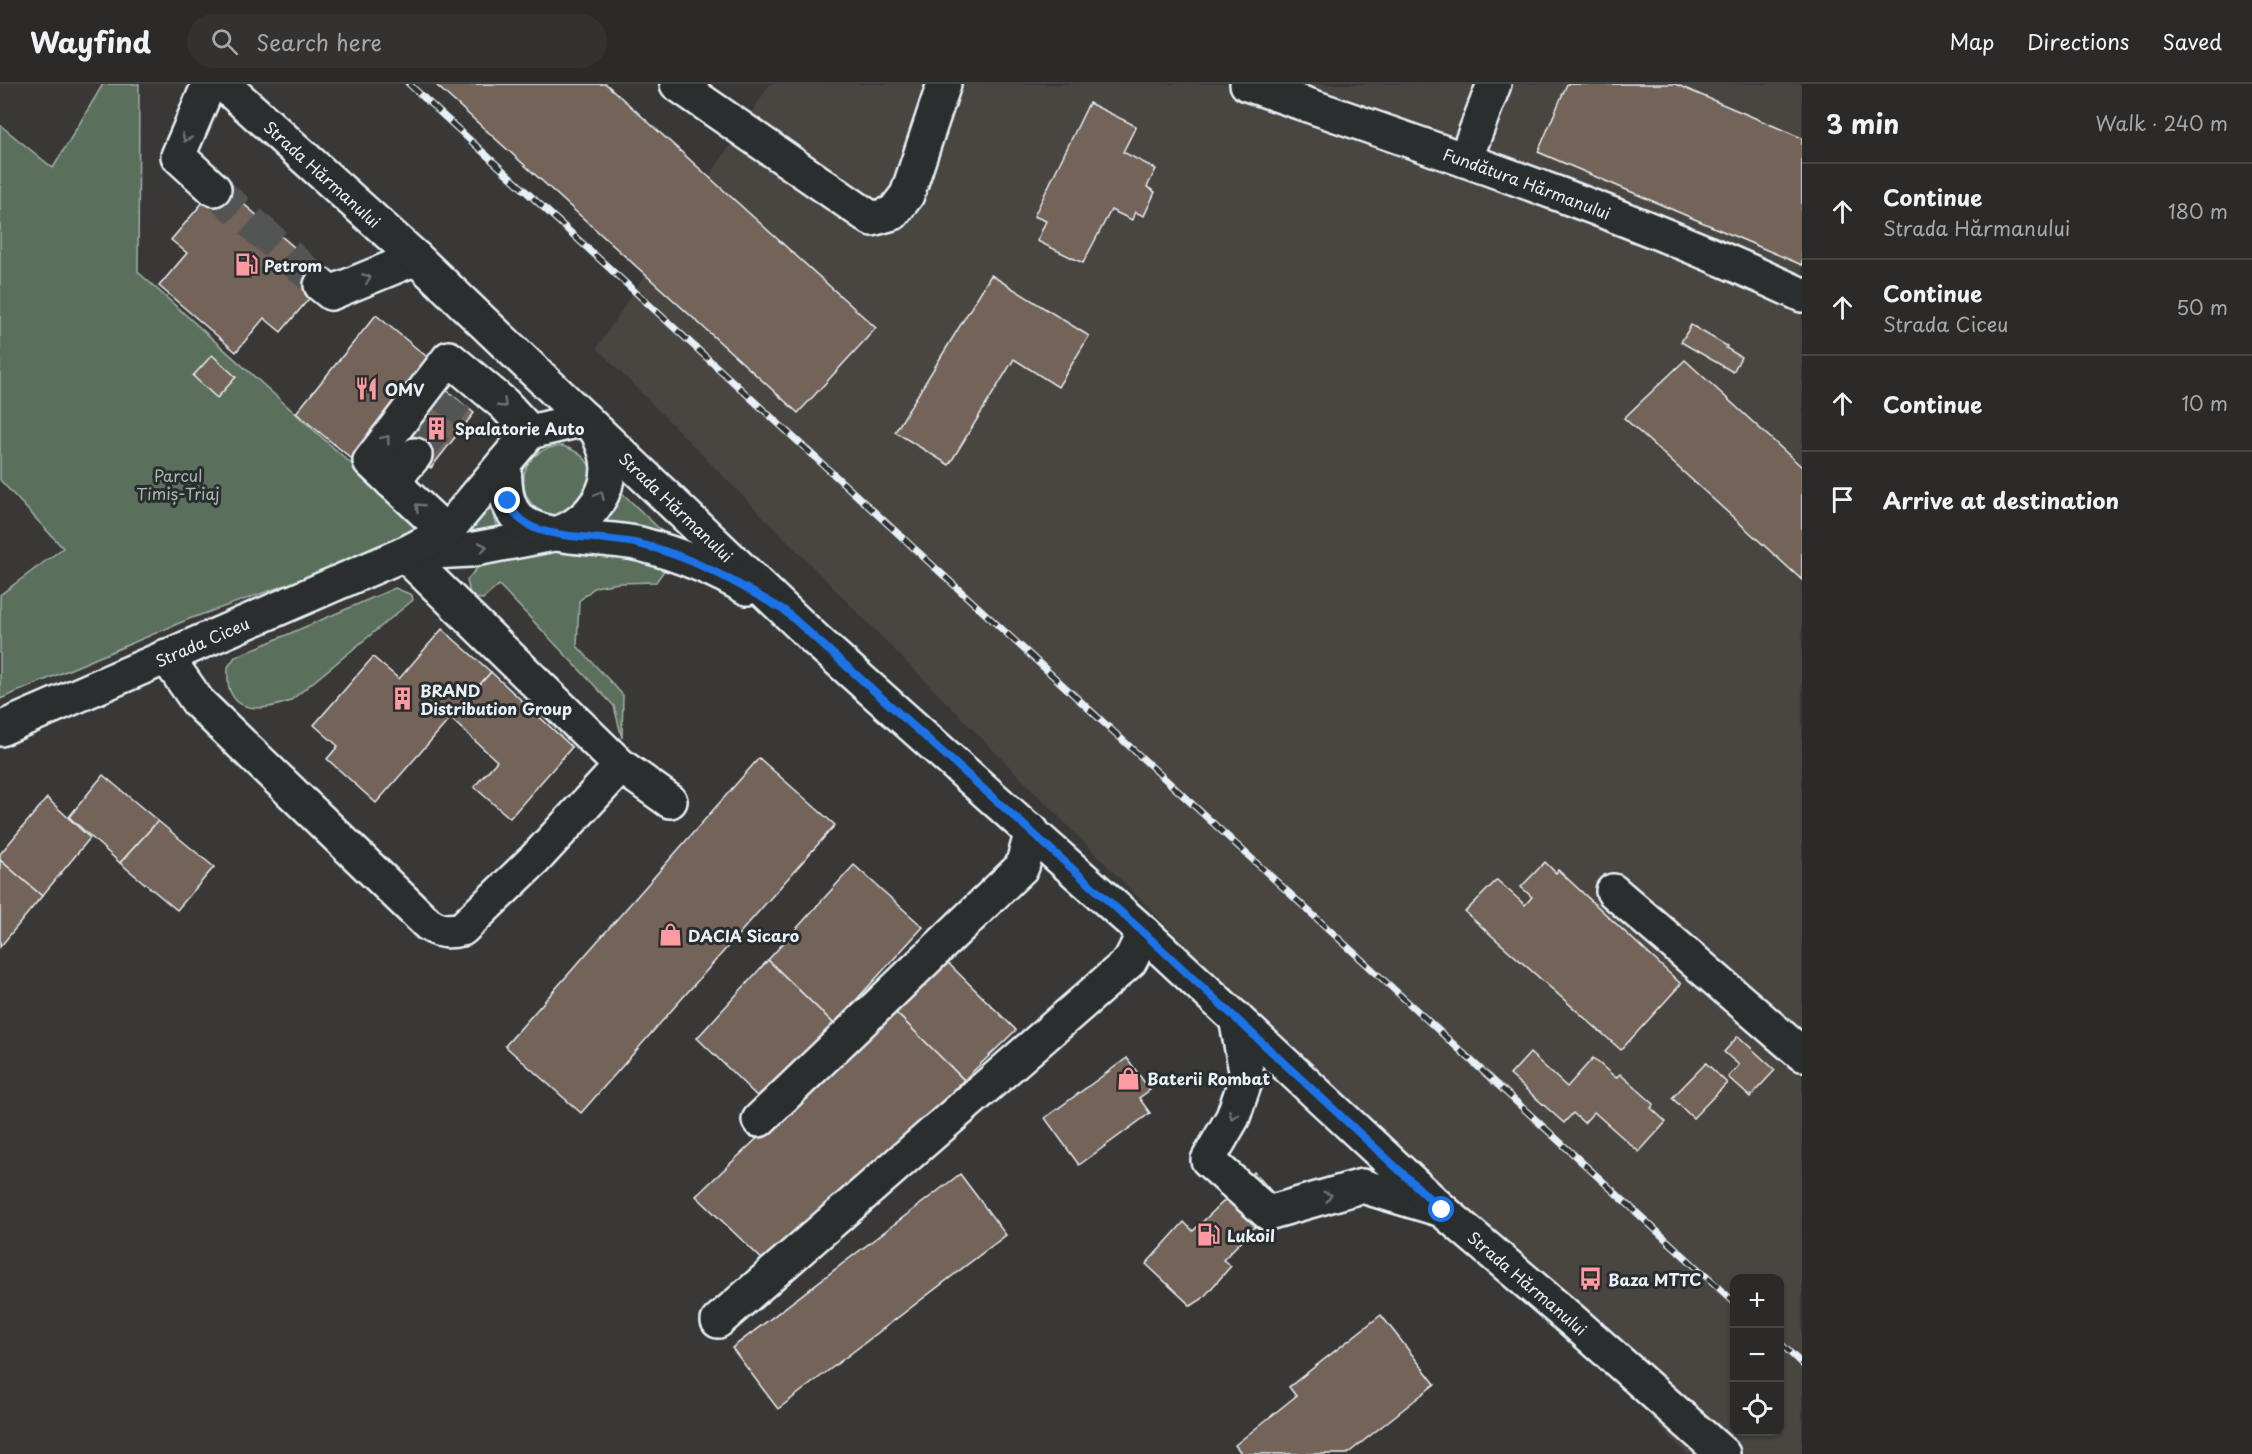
<!DOCTYPE html>
<meta charset="utf-8">
<style>
:root{--surface:#2b2a29;--page:#333231;--text:#f1f3f6;--muted:#a6a7a8;--line:#474646}
body{margin:0;font-family:"Playpen Sans",sans-serif;background:var(--page);color:var(--text)}
.controls{position:absolute;right:18px;bottom:18px;display:grid;overflow:hidden;border-radius:12px;box-shadow:0 2px 4px #0004}
.controls button{width:54px;height:54px;display:grid;place-items:center;padding:0;border:0;border-bottom:2px solid var(--line);background:var(--surface);color:var(--text);font:30px sans-serif}
.stop{position:absolute;width:18px;height:18px;margin:-14px;border:4px solid #1a73e8;border-radius:50%;background:#fff}
.stop.end{background:#1a73e8;border-color:#fff;box-shadow:0 2px 6px #0008}
.list{margin:0;padding:0;list-style:none}
h2{display:flex;justify-content:space-between;align-items:center;height:78px;margin:0;padding:0 24px;font-size:26px}
h2 small{font-size:20px;font-weight:400;color:var(--muted)}
.list li{display:grid;grid-template-columns:39px 1fr auto;gap:18px;align-items:center;box-sizing:border-box;height:96px;padding:0 24px;border-top:2px solid var(--line)}
.list b{display:block;font-size:22px;white-space:nowrap}
.list p{margin:0;font-size:20px;white-space:nowrap;color:var(--muted)}
.list em{font-size:20px;font-style:normal;color:var(--muted)}
.icon{flex:none;width:33px;height:33px;fill:none;stroke:currentColor;stroke-width:2;stroke-linecap:round;stroke-linejoin:round}
.map{position:relative;flex:none;width:1802px;height:1370px;overflow:hidden}
header{display:flex;align-items:center;gap:36px;box-sizing:border-box;height:84px;padding:0 30px;background:var(--surface);border-bottom:2px solid var(--line)}
header strong{font-size:28px}
nav{display:flex;gap:33px;margin-inline-start:auto;font-size:21px}
.search{width:420px;height:54px;background:var(--page);display:flex;align-items:center;gap:15px;box-sizing:border-box;padding:0 21px;border-radius:33px;color:var(--muted);font-size:22px}
main{display:flex}
aside{flex:1;background:var(--surface)}
.map>svg:first-child{display:block}
.built{fill:#4a4541;fill-rule:evenodd}
.green{fill:#5a705b;stroke:#a1b0aa;stroke-width:1.5}
.building{fill:#736359;stroke:#e8f1f8;stroke-width:1.5}
.lines{fill:none;stroke-linecap:round;stroke-linejoin:round}
.minor-tunnel{stroke:#535454;stroke-width:33;stroke-dasharray:33 16;stroke-linecap:butt}
.minor-casing{stroke:#e8f1f8;stroke-width:38}
.major-casing{stroke:#e8f1f8;stroke-width:38}
.minor{stroke:#2a2d2e;stroke-width:33}
.major{stroke:#2a2d2e;stroke-width:33}
.rail-casing{stroke:#e8f1f8;stroke-width:7}
.rail{stroke:#2a2d2e;stroke-width:4.5;stroke-dasharray:14;stroke-linecap:butt}
.oneway{stroke:#6c7275}
.route{stroke:#1a73e8;stroke-width:8}
.labels{text-anchor:middle;dominant-baseline:central;stroke-width:6;stroke-linejoin:round;paint-order:stroke}
.street-label{font-size:16px;fill:#e8f1f8;stroke:#2a2d2e}
.poi-label{font-size:16px;font-weight:bold;fill:#e8f1f8;stroke:#2a2d2e;text-anchor:start}
.park-label{font-size:16px;fill:#a8b7b1;stroke:#2a2d2e}
</style>
<header>
<strong>Wayfind</strong>
<div class="search"><svg class="icon" aria-label="search" viewBox="0 0 24 24"><circle cx="10" cy="10" r="6"/><path d="M15 15l6 6"/></svg>Search here</div>
<nav><a>Map</a><a>Directions</a><a>Saved</a></nav>
</header>
<main>
<div class="map">
<svg width="1802" height="1370" viewBox="0 0 1802 1370">
<rect width="100%" height="100%" fill="#393837"/>
<filter id="ink" filterUnits="userSpaceOnUse"><feTurbulence type="fractalNoise" baseFrequency=".0167" numOctaves="2"/><feDisplacementMap in="SourceGraphic" scale="12" xChannelSelector="R" yChannelSelector="G"/><feConvolveMatrix kernelMatrix="1 2 1 2 8 2 1 2 1" color-interpolation-filters="sRGB"/></filter>
<g filter="url(#ink)">
<path class="built" d="M770,0H1802V1370H1687L597,264ZM1734,1194H1780V1348H1734Z"/>
<g class="green">
<polygon points="103,0 139,0 138,188 425,446 357,476 189,535 0,615 0,511 63,464 0,396 0,41 53,84"/>
<path d="M563,362C602,376 592,395 579,424C572,426 564,431 557,431C515,432 508,363 563,362Z"/>
<polygon points="620,407 673,458 598,444"/>
<polygon points="489,421 500,448 453,460"/>
<path d="M570,465L614,468L668,481L656,498L619,499L595,503L579,517L577,562L623,611L622,654L614,622L499,501L483,515L471,514L467,496C471,492 475,485 480,482C506,464 540,466 570,465Z"/>
<path d="M395,504L412,511L413,516L290,617C272,624 240,632 230,607C227,600 228,590 228,583L235,573Z"/>
</g>
<g class="building">
<polygon points="435,0 606,0 876,244 798,329"/>
<polygon points="1567,0 1675,0 1802,54 1802,181 1538,68"/>
<polygon points="1089,19 1136,42 1123,68 1156,85 1147,103 1155,108 1144,132 1135,128 1132,136 1111,126 1083,179 1037,157 1046,137 1034,132"/>
<polygon points="219,99 328,192 281,248 264,234 236,268 159,202 187,169 171,156"/>
<polygon points="991,191 1089,252 1058,303 1014,275 949,381 895,348"/>
<polygon points="376,231 437,281 357,379 296,329"/>
<polygon points="1691,241 1727,262 1726,264 1741,273 1733,288 1681,258"/>
<polygon points="212,271 236,293 217,314 193,292"/>
<polygon points="1685,276 1802,383 1802,496 1624,334"/>
<polygon points="444,304 474,329 431,384 401,359"/>
<polygon points="442,545 491,588 376,719 327,675 338,662 314,641 373,573 399,595"/>
<polygon points="491,588 572,663 510,734 474,703 497,677 450,634"/>
<polygon points="759,674 835,741 581,1029 505,962"/>
<polygon points="103,691 158,737 120,779 69,733"/>
<polygon points="47,714 90,754 42,812 0,776 0,770"/>
<polygon points="158,737 214,783 177,826 120,779"/>
<polygon points="0,776 42,812 0,863"/>
<polygon points="1545,778 1556,789 1558,786 1681,900 1621,966 1465,828 1497,796 1525,821 1532,813 1521,803"/>
<polygon points="854,781 923,843 834,940 768,876"/>
<polygon points="768,876 834,940 762,1017 697,954"/>
<polygon points="945,876 1016,946 964,996 893,926"/>
<polygon points="893,926 964,996 770,1183 696,1112"/>
<polygon points="1738,952 1775,986 1750,1013 1728,993 1739,981 1724,968"/>
<polygon points="1530,969 1567,1003 1593,974 1616,994 1620,990 1654,1020 1651,1024 1666,1038 1639,1068 1594,1028 1584,1039 1573,1029 1564,1039 1510,991"/>
<polygon points="1127,974 1150,1006 1139,1014 1150,1029 1079,1081 1045,1034"/>
<polygon points="1706,979 1727,999 1693,1034 1672,1014"/>
<polygon points="1254,1088 1280,1117 1223,1176 1231,1182 1202,1215 1191,1222 1146,1180 1184,1138 1193,1147"/>
<polygon points="960,1090 1006,1151 778,1325 732,1264"/>
<polygon points="1381,1231 1435,1300 1347,1370 1242,1370 1235,1361 1296,1312 1289,1303"/>
</g>
<g class="lines">
<g class="minor-tunnel">
<polyline points="214,105 321,201"/>
<polyline points="415,371 457,315"/>
</g>
<defs>
<g id="minor">
<polyline points="209,0 178,72 214,105"/>
<polyline points="677,0 872,135 893,129 907,111 944,0"/>
<polyline points="1465,76 1494,0"/>
<polyline points="321,201 331,209 416,174"/>
<polyline points="392,398 415,371"/>
<polyline points="446,448 370,377 449,274 504,320 530,348"/>
<polyline points="414,469 470,466 559,449"/>
<path d="M166,572L198,618L428,840C440,848 449,848 462,845L535,775L621,682L404,470"/>
<path id="s1" d="M0,645L404,470L446,448L530,348L585,335"/>
<polyline points="621,682 670,717"/>
<polyline points="1613,807 1802,970"/>
<polyline points="1236,934 1247,992 1233,1033 1208,1076 1268,1129 1362,1102 1442,1126"/>
<polyline points="759,1036 1022,783 1032,747"/>
<polyline points="718,1237 1130,877 1144,849"/>
</g>
<g id="major">
<path id="s2" d="M223,0L416,174L816,556L1144,849L1442,1126L1574,1238L1723,1370"/>
<path id="s3" d="M1247,0C1434,65 1622,127 1802,211"/>
<path d="M504,379C505,399 504,421 519,435C543,457 608,452 640,460C677,470 715,485 747,504"/>
<path d="M559,449C590,437 615,405 606,370C604,362 600,355 598,348"/>
</g>
</defs>
<use href="#minor" class="minor-casing"/>
<use href="#major" class="major-casing"/>
<use href="#minor" class="minor"/>
<use href="#major" class="major"/>
<defs>
<g id="rail">
<polyline points="409,0 1734,1218"/>
<polyline points="1780,1259 1802,1280"/>
</g>
</defs>
<use href="#rail" class="rail-casing"/>
<use href="#rail" class="rail"/>
</g>
<defs><path id="oneway-chevron" d="M-2-3.5L2.5 0L-2 3.5" fill="none" stroke-width="1.6" stroke-linecap="round" stroke-linejoin="round" transform="scale(1.5)"/></defs>
<g class="oneway">
<use href="#oneway-chevron" transform="translate(186 54) rotate(114)"/>
<use href="#oneway-chevron" transform="translate(367 194) rotate(-22)"/>
<use href="#oneway-chevron" transform="translate(503 320) rotate(43)"/>
<use href="#oneway-chevron" transform="translate(386 355) rotate(-52)"/>
<use href="#oneway-chevron" transform="translate(600 411) rotate(-66)"/>
<use href="#oneway-chevron" transform="translate(419 423) rotate(-137)"/>
<use href="#oneway-chevron" transform="translate(483 463) rotate(-10)"/>
<use href="#oneway-chevron" transform="translate(1233 1031) rotate(113)"/>
<use href="#oneway-chevron" transform="translate(1328 1112) rotate(-16)"/>
</g>
</g>
<g class="lines" filter="url(#ink)">
<path class="route" d="M508,417C513,431 522,438 534,444C567,456 605,452 639,460C692,472 739,500 785,527L1144,849L1442,1126"/>
</g>
<defs>
<symbol id="fuel-bare" viewBox="-9 -9 18 18"><path d="M-5.5-6h7V0h2V4h1.3V-2.5L3-4.5l.8-.8L6-3V5H2.5V1h-1V6h-7ZM-4.2-4.7v3.2H.2V-4.7Z" fill="#ff9aa2" stroke="#2a2d2e" stroke-width="2.5" paint-order="stroke"/></symbol>
<symbol id="restaurant-bare" viewBox="-9 -9 18 18"><path d="M-5-6h1v4h1v-4h1v4h1v-4h1v5L-1.5 .5V6h-2V.5L-5-1ZM5-6V6H3V1.5H1.5Q1.5-4 5-6Z" fill="#ff9aa2" stroke="#2a2d2e" stroke-width="2.5" paint-order="stroke"/></symbol>
<symbol id="building-bare" viewBox="-9 -9 18 18"><path d="M-4-6H4V6H1V3H-1V6H-4ZM-2.5-4.3h1.7v1.8h-1.7ZM.8-4.3h1.7v1.8H.8ZM-2.5-1h1.7V.8h-1.7ZM.8-1h1.7V.8H.8Z" fill="#ff9aa2" stroke="#2a2d2e" stroke-width="2.5" paint-order="stroke"/></symbol>
<symbol id="shop-bare" viewBox="-9 -9 18 18"><path d="M-5-2.5h2.3a2.7 3.5 0 0 1 5.4 0H5L5.5 6h-11ZM-1.5-2.5h3a1.5 2.3 0 0 0-3 0Z" fill="#ff9aa2" stroke="#2a2d2e" stroke-width="2.5" paint-order="stroke"/></symbol>
<symbol id="bus-bare" viewBox="-9 -9 18 18"><path d="M-5-6H5V4H4V6H2V4H-2V6H-4V4H-5ZM-3.5-4V0h7V-4ZM-3.5 1.2v1.5H-2V1.2ZM2 1.2v1.5H3.5V1.2Z" fill="#ff9aa2" stroke="#2a2d2e" stroke-width="2.5" paint-order="stroke"/></symbol>
</defs>
<g fill-rule="evenodd">
<use href="#fuel-bare" x="230" y="164" width="33" height="33"/>
<use href="#restaurant-bare" x="350" y="288" width="33" height="33"/>
<use href="#building-bare" x="420" y="328" width="33" height="33"/>
<use href="#building-bare" x="386" y="598" width="33" height="33"/>
<use href="#shop-bare" x="654" y="834" width="33" height="33"/>
<use href="#shop-bare" x="1112" y="978" width="33" height="33"/>
<use href="#fuel-bare" x="1192" y="1134" width="33" height="33"/>
<use href="#bus-bare" x="1574" y="1178" width="33" height="33"/>
</g>
<g class="labels">
<g class="street-label">
<text stroke="none"><textPath href="#s2" startOffset="134">Strada Hărmanului</textPath></text>
<text stroke="none"><textPath href="#s3" startOffset="297">Fundătura Hărmanului</textPath></text>
<text stroke="none"><textPath href="#s2" startOffset="620">Strada Hărmanului</textPath></text>
<text stroke="none"><textPath href="#s1" startOffset="220">Strada Ciceu</textPath></text>
<text stroke="none"><textPath href="#s2" startOffset="1772">Strada Hărmanului</textPath></text>
</g>
<g class="poi-label">
<text x="264" y="181">Petrom</text>
<text x="385" y="305">OMV</text>
<text x="455" y="344">Spalatorie Auto</text>
<text x="420" y="606">BRAND<tspan x="420" dy="18">Distribution Group</tspan></text>
<text x="688" y="851">DACIA Sicaro</text>
<text x="1147" y="994">Baterii Rombat</text>
<text x="1227" y="1151">Lukoil</text>
<text x="1608" y="1195">Baza MTTC</text>
</g>
<g class="park-label">
<text x="178" y="391">Parcul<tspan x="178" dy="18">Timiș-Triaj</tspan></text>
</g>
</g>
</svg>
<div class="controls">
<button>+</button>
<button>−</button>
<button><svg class="icon" aria-label="locate" viewBox="0 0 24 24"><circle cx="12" cy="12" r="6"/><path d="M12 2v4M12 18v4M2 12h4M18 12h4"/></svg></button>
</div>
<div class="stop" style="left:1442px;top:1126px"></div>
<div class="stop end" style="left:508px;top:417px"></div>
</div>
<aside>
<h2>3 min<small>Walk · 240 m</small></h2>
<ul class="list">
<li><svg class="icon" aria-label="ahead" viewBox="0 0 24 24"><path d="M12 20V5M6 11l6-6 6 6"/></svg><div><b>Continue</b><p>Strada Hărmanului</p></div><em>180 m</em></li>
<li><svg class="icon" aria-label="ahead" viewBox="0 0 24 24"><path d="M12 20V5M6 11l6-6 6 6"/></svg><div><b>Continue</b><p>Strada Ciceu</p></div><em>50 m</em></li>
<li><svg class="icon" aria-label="ahead" viewBox="0 0 24 24"><path d="M12 20V5M6 11l6-6 6 6"/></svg><div><b>Continue</b></div><em>10 m</em></li>
<li><svg class="icon" aria-label="arrive" viewBox="0 0 24 24"><path d="M6 21V4h12l-3 4 3 4H6"/></svg><div><b>Arrive at destination</b></div></li>
</ul>
</aside>
</main>
